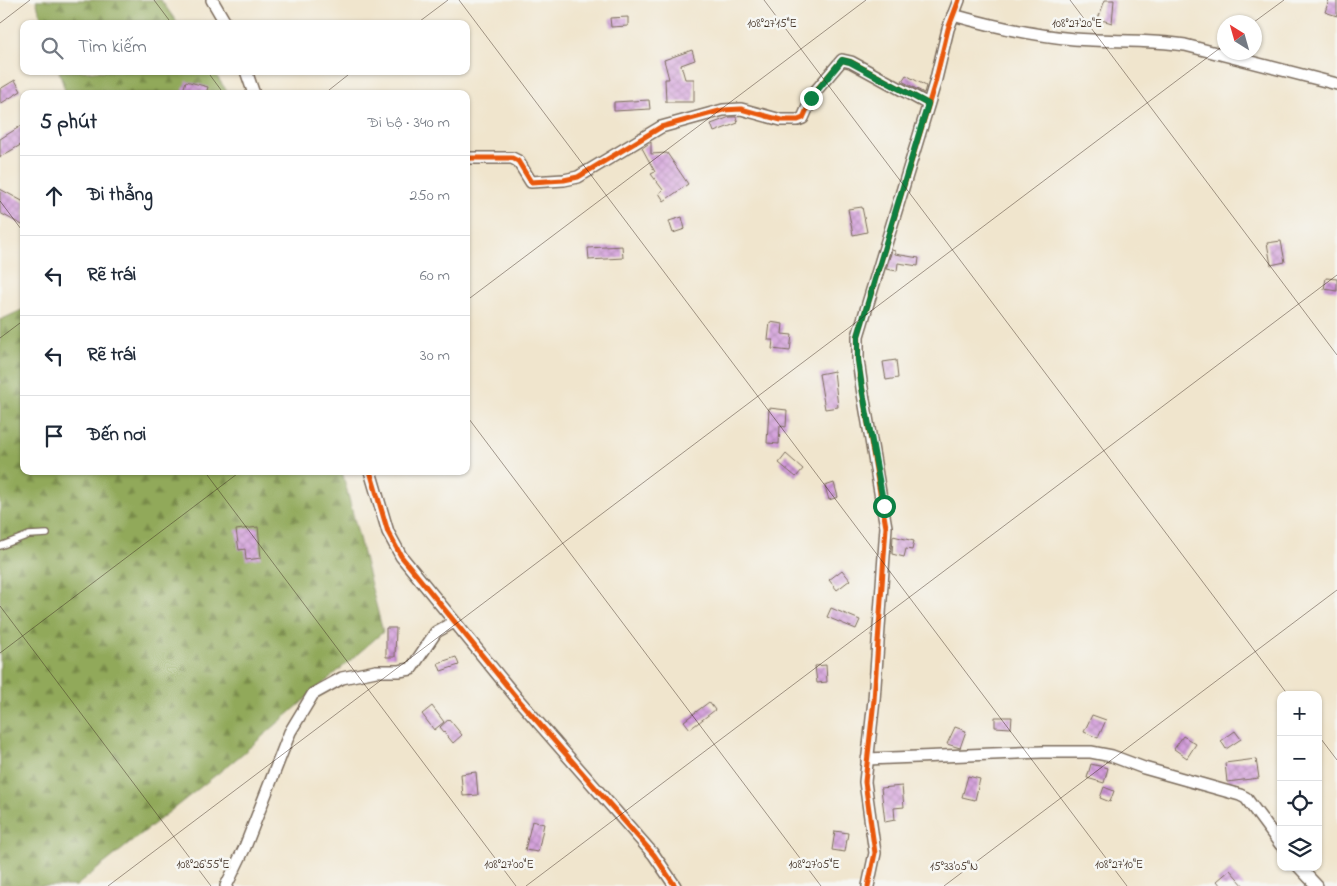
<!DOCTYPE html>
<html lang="vi">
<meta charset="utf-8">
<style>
:root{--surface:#fff;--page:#f6f6f7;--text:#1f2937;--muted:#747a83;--line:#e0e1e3}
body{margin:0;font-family:"Indie Flower",sans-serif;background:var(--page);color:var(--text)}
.controls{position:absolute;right:15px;bottom:15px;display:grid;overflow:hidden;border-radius:10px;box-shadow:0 1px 4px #0004}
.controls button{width:45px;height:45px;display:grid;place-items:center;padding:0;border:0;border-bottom:1px solid var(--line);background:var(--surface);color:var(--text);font:25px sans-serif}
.compass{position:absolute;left:1217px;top:15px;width:45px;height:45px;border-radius:50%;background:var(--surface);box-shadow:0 1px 4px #0004;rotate:323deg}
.stop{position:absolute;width:15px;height:15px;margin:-11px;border:4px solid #0b8043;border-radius:50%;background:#fff}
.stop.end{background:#0b8043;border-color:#fff;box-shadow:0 1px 5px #0008}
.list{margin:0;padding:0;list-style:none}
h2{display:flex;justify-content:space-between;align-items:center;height:65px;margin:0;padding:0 20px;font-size:21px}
h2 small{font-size:16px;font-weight:400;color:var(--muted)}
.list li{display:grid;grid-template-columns:32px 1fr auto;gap:15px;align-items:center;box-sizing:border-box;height:80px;padding:0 20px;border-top:1px solid var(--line)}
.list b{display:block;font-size:19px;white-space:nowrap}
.list em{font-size:16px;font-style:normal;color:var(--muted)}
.icon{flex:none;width:28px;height:28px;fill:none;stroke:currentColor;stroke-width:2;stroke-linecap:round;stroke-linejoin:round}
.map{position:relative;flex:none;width:1337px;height:886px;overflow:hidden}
.search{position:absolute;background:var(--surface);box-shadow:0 1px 4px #0004;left:20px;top:20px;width:450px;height:55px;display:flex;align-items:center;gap:12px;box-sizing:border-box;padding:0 18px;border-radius:10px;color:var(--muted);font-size:19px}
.panel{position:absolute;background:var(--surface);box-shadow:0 1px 4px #0004;left:20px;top:90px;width:450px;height:385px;border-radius:10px}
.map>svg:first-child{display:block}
.forest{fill:url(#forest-firs);stroke:#666a3c}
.building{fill:url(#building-cross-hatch)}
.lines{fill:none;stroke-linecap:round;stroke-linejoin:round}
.service-casing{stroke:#7a6b5b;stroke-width:8}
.minor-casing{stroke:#7a6b5b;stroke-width:14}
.service{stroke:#fff;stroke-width:5.5}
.minor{stroke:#fff;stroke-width:11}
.cycleway-casing{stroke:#f6f6f2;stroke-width:8}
.cycleway{stroke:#e8590c;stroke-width:5}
.route{stroke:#0b8043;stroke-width:6}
.ticks{fill:none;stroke:#3b2a1e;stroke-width:1;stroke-opacity:0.45}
.ticks-label{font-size:12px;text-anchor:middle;fill:#3b2a1e;stroke:#f6f6f2;stroke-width:5;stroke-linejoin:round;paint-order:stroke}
</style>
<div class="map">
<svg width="1337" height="886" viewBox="0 0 1337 886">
<defs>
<pattern id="forest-firs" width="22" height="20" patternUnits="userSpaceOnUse" patternTransform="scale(1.25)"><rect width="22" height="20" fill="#91a95a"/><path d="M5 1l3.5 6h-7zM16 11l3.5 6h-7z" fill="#788a4a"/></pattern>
<pattern id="building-cross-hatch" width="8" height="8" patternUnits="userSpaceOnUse" patternTransform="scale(1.25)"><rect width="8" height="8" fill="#d199da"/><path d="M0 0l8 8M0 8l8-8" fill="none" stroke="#ab7db0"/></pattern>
</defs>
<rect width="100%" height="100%" fill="#f6f6f2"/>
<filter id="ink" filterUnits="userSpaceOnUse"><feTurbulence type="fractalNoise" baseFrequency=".02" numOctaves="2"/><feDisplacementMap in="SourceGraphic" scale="10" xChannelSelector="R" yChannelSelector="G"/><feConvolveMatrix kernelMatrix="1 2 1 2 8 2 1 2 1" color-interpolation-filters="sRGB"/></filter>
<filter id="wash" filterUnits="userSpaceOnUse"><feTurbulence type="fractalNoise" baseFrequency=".0096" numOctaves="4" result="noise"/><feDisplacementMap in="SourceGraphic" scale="20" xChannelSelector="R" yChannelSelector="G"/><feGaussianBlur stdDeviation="1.12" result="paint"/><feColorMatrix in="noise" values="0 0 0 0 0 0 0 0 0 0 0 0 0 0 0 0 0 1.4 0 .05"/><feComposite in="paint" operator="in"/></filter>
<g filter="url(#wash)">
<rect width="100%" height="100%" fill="#f0e5cd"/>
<g class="forest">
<polygon points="36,0 161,0 178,24 43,24"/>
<polygon points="59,71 213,71 229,94 66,94"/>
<polygon points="24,309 24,471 342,471 383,632 241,755 76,886 0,886 0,320"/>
</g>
<g id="blocks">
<g class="building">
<polygon points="1105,0 1114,0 1112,23 1098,19"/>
<polygon points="1329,0 1337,0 1337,16 1325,12"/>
<polygon points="628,17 628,26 611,27 610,18"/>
<polygon points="692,50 695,60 681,65 685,79 694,79 694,102 666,102 665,79 669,79 664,60"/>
<polygon points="906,75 926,86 924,93 902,81"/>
<polygon points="15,80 21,91 0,104 0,89"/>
<polygon points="186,81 208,87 206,94 182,94"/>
<polygon points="649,100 650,109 614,111 614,102"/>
<polygon points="730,117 736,117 738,123 714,132 711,124"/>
<polygon points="24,124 24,143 0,157 0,139"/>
<polygon points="651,142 651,154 667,153 688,184 664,201 659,193 663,190 651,174 655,172 642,148"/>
<polygon points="0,189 24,202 24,226 0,213"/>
<polygon points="862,207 867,232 853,235 848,209"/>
<polygon points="682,217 685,229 673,233 669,221"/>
<polygon points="1281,241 1285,262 1271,265 1267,243"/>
<polygon points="622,246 623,258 589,260 588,248"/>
<polygon points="892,250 895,251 895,254 919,258 918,266 898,263 897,271 886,269"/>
<polygon points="1326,278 1337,279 1337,291 1324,289"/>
<polygon points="770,322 783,324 782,334 792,335 790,351 772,349 773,340 768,340"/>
<polygon points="896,360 898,378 886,380 883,362"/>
<polygon points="834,371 838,407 825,409 819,374"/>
<polygon points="769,408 787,410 786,427 780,426 779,444 767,443"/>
<polygon points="786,454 803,469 796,477 779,463"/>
<polygon points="834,483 838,497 829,500 825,486"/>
<polygon points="258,527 261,558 246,560 245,549 239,550 236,530"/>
<polygon points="893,536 914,541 912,550 906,549 904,557 892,554"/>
<polygon points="842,570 850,580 837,590 829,580"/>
<polygon points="831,608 860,620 856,629 827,617"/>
<polygon points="386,628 396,628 395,657 386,657"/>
<polygon points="456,657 459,665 441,671 438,663"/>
<polygon points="826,665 827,682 817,683 815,666"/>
<polygon points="709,702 715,710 690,729 684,721"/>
<polygon points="432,706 444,722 434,730 422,714"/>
<polygon points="1092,715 1106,720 1098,738 1084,732"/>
<polygon points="995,717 1012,717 1011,728 995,727"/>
<polygon points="449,719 462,735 453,743 440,727"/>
<polygon points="955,727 966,731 960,748 947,744"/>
<polygon points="1235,731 1241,739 1226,749 1221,741"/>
<polygon points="1183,736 1196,744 1187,758 1174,749"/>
<polygon points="1256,759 1259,778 1227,782 1225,763"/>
<polygon points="1091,764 1108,768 1104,783 1087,778"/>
<polygon points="476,772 478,795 463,796 461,774"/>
<polygon points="968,776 980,779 975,800 962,797"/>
<polygon points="902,786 904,807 894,808 895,820 885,822 881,788"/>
<polygon points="1104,787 1114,791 1110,802 1100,798"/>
<polygon points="532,821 544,824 538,852 525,850"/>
<polygon points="835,831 848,833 845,852 832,850"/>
<polygon points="1230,870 1244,886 1221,886 1217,881"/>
</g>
</g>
</g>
<g filter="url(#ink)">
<use href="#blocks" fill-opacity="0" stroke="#7a6b5b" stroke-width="1"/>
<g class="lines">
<defs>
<polyline id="service" points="0,546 29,535 47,534"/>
<g id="minor">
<polyline points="212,0 226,24"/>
<path d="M953,15C992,26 1032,35 1074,39C1111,42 1148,39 1185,45L1337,84"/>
<polyline points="246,71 254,94"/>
<polyline points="466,158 512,158 518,161 531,182 564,180 578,177 661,127 723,110 741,109 781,120 798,120 803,118 814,93 842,60 851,62 928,104"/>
<polyline points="370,471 388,532 401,556 516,697 654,855 675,886"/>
<polyline points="867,759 1042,752 1091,752 1112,756 1144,768 1240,795 1246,798 1281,845"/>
<polyline points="1299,867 1317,886"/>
<polyline points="226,886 245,847 290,732 313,694 342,678 376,671 399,671 411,669 436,632 454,622"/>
<polyline points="868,886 875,853 865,782 874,700 886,527 862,388 858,360 858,336 935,83 948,29 959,0"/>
</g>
</defs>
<use href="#service" class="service-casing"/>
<use href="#minor" class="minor-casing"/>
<use href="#service" class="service"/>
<use href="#minor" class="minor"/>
<defs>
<g id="cycleway">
<polyline points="466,158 512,158 518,161 531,182 564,180 578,177 661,127 723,110 741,109 781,120 798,120 803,118 814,93 842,60 851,62 928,104"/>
<polyline points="370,471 388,532 401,556 516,697 654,855 675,886"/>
<polyline points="868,886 875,853 865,782 874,700 886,527 862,388 858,360 858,336 935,83 948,29 959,0"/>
</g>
</defs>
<use href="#cycleway" class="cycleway-casing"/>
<use href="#cycleway" class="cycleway"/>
</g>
</g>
<g class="lines" filter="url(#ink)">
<polyline class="route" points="811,98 842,60 850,62 928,104 858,336 858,360 862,388 884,506"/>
</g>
<path class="ticks" d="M154,0L172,24M459,0L1127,886M764,0L1288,695M1070,0L1337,355M1254,22L1284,0M0,23L30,0M416,24L448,0M207,71L224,94M324,94L353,71M0,201L24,233M466,301L866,0M0,338L24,320M466,415L821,886M204,471L516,886M0,606L211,886M0,653L241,471M1318,735L1337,760M108,886L1224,45M526,886L1337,275M944,886L1337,590"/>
<g class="ticks-label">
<text x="772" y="27">108°27'15"E</text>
<text x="1077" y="27">108°27'20"E</text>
<text x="203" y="868">108°26'55"E</text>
<text x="509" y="868">108°27'00"E</text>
<text x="814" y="868">108°27'05"E</text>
<text x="1119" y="868">108°27'10"E</text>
<text x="954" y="870">15°33'05"N</text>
</g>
</svg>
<div class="controls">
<button>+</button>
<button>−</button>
<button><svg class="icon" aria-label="locate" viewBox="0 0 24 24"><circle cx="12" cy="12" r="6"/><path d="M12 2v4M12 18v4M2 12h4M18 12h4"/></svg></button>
<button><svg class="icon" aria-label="layers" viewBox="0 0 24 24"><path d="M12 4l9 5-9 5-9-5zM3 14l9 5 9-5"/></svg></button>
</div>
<svg class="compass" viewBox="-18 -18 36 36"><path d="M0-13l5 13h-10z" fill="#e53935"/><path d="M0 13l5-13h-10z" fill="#747a83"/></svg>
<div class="stop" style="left:884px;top:506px"></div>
<div class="stop end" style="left:811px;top:98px"></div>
<div class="search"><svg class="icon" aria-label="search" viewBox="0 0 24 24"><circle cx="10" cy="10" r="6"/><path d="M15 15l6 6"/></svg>Tìm kiếm</div>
<section class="panel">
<h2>5 phút<small>Đi bộ · 340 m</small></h2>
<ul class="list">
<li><svg class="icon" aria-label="ahead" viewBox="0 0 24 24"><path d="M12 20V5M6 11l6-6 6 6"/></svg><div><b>Đi thẳng</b></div><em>250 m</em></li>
<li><svg class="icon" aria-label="left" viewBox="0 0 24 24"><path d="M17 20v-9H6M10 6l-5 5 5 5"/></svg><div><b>Rẽ trái</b></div><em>60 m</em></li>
<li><svg class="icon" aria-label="left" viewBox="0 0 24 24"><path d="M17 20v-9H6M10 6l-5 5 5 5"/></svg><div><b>Rẽ trái</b></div><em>30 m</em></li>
<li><svg class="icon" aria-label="arrive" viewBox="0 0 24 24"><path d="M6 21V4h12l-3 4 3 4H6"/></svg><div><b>Đến nơi</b></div></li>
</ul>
</section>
</div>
